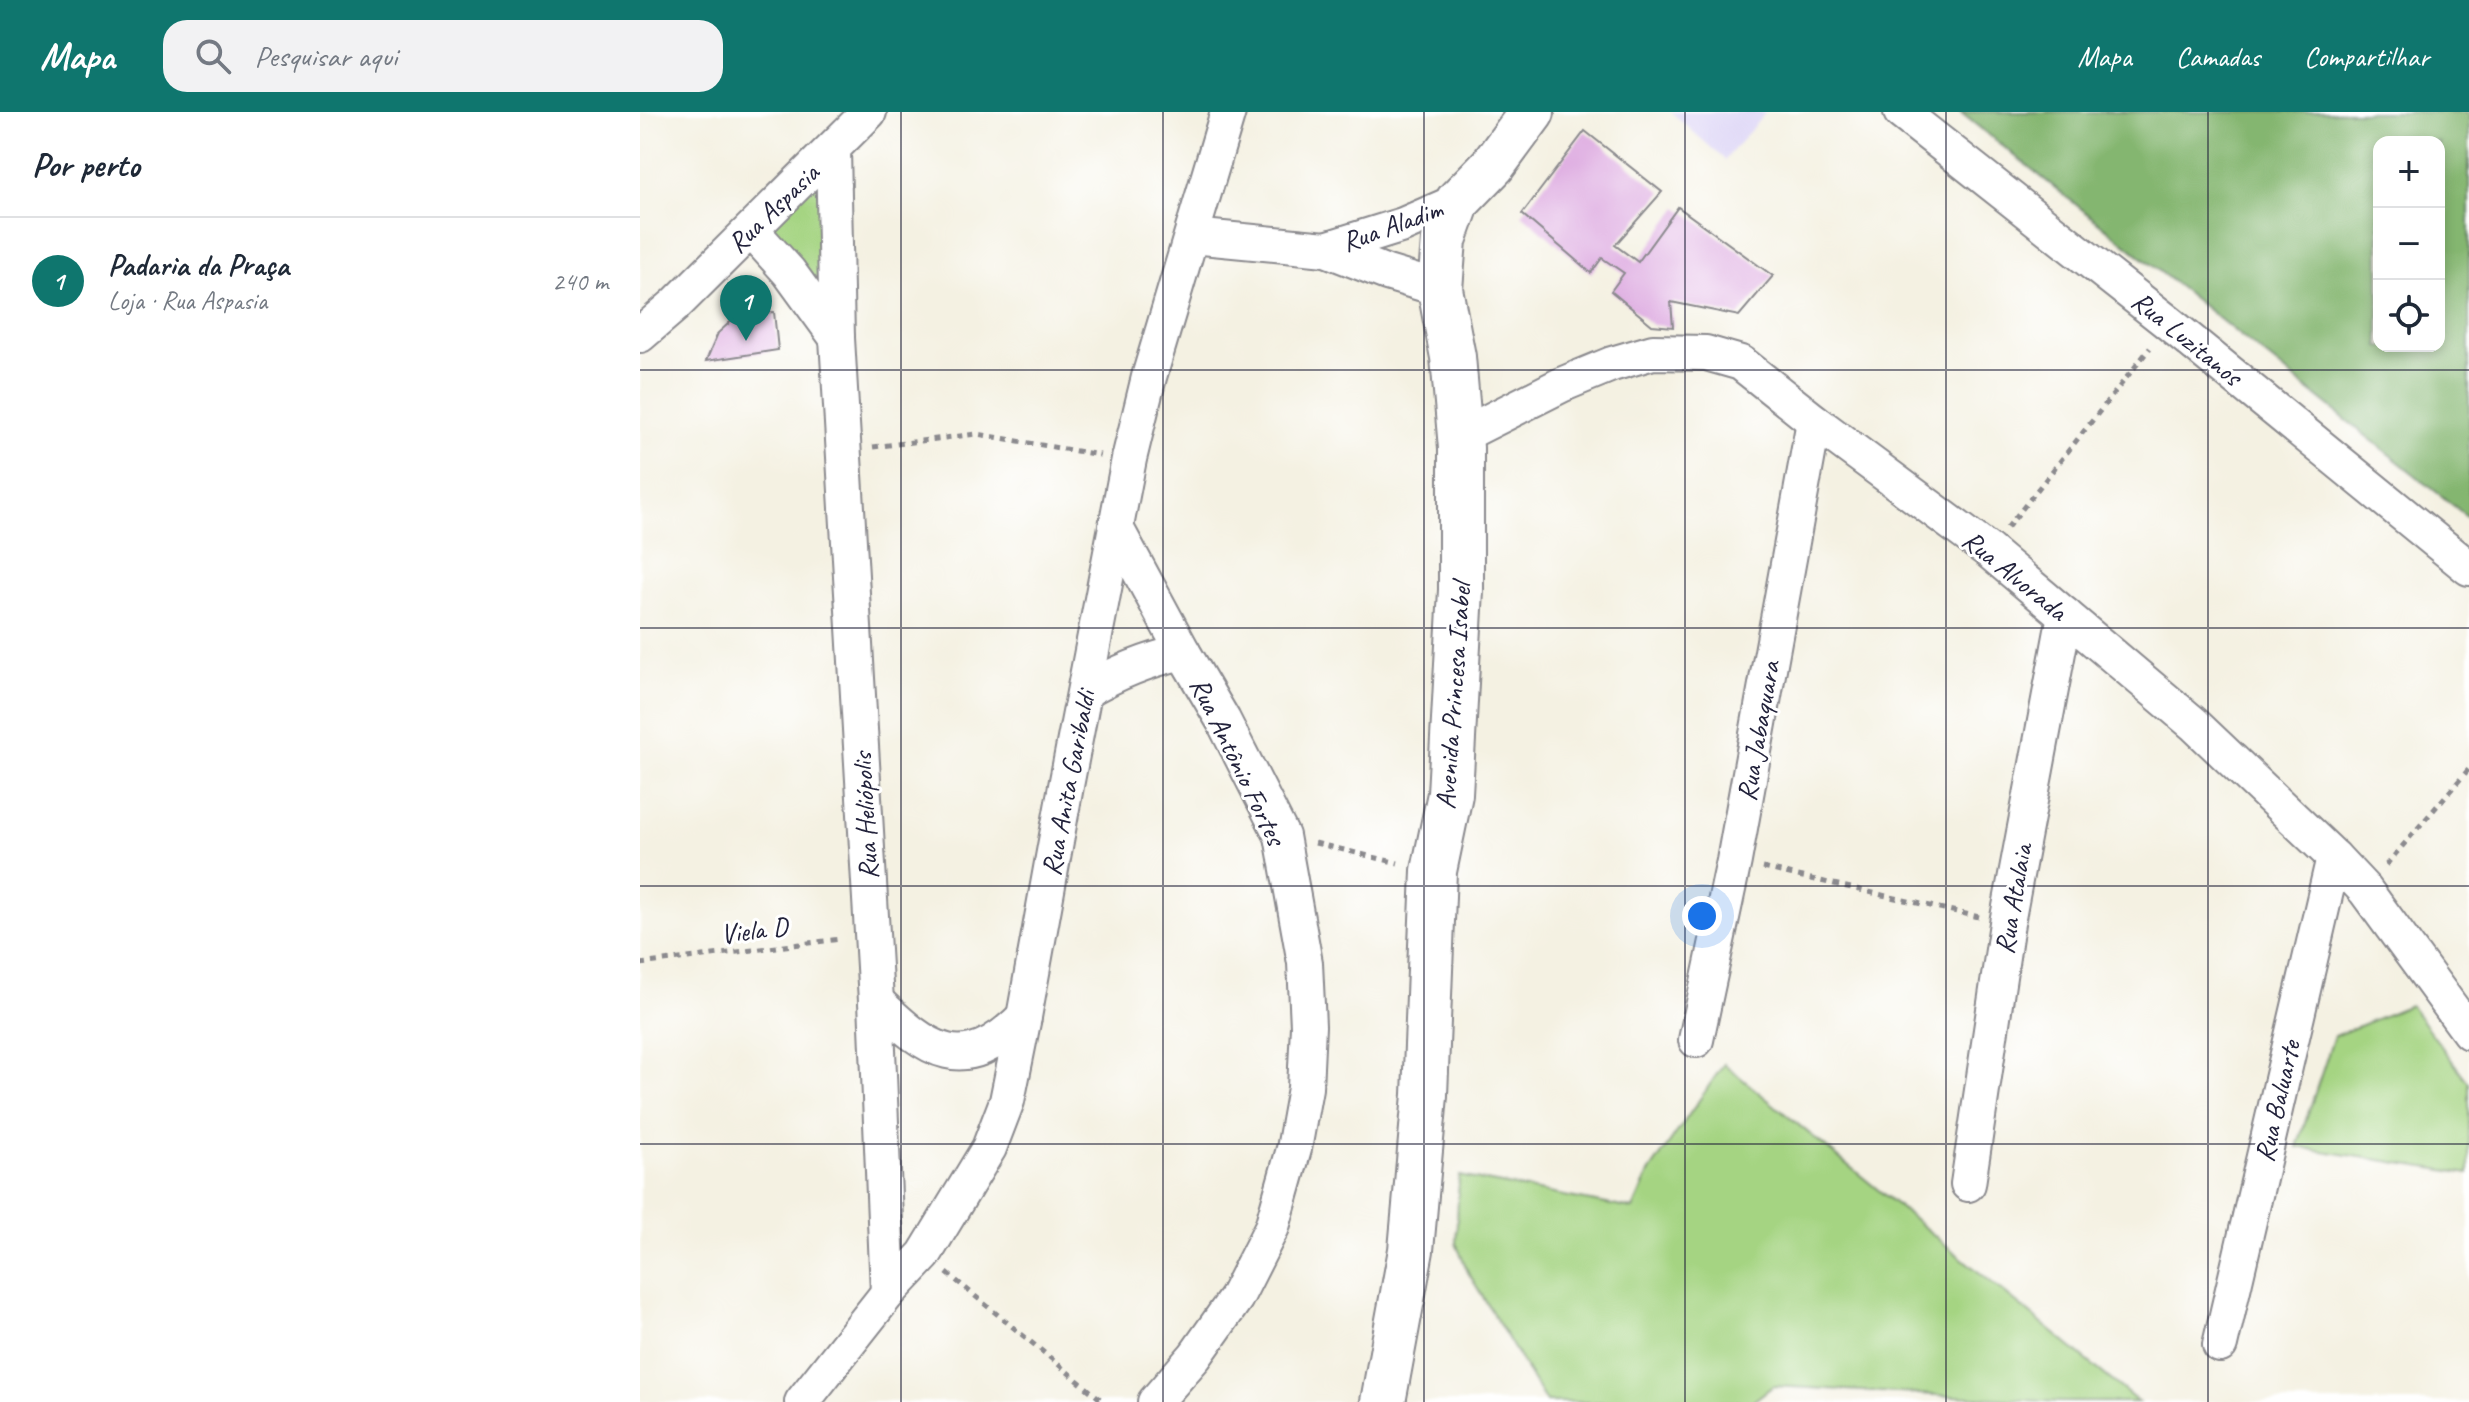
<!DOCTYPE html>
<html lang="pt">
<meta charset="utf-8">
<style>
:root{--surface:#fff;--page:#f2f2f3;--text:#1f2937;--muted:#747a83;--line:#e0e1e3;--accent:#0f766e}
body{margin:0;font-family:Caveat,sans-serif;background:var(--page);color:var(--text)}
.controls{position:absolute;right:24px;top:24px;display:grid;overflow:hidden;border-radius:16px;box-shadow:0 4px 12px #0003}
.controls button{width:72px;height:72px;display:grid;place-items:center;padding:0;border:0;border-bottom:2px solid var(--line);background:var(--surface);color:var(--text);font:40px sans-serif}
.you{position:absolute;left:1062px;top:804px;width:28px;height:28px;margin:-20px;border:6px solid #fff;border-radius:50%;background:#1a73e8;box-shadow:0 0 0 12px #1a73e833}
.badge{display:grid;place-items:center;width:52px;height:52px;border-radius:50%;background:var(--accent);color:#fff;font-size:26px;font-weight:700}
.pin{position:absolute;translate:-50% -66px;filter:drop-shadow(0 2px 4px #0008)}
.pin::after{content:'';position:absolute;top:42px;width:28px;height:24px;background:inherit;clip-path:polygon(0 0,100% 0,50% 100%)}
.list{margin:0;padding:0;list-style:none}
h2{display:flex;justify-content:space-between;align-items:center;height:104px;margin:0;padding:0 32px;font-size:34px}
h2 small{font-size:26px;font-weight:400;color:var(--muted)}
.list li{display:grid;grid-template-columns:52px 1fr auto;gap:24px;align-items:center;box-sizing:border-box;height:128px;padding:0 32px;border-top:2px solid var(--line)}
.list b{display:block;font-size:30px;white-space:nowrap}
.list p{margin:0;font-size:26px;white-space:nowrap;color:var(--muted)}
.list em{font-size:26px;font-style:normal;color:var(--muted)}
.icon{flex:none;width:44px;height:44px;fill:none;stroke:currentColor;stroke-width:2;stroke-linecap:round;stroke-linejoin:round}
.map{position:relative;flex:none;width:1829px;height:1290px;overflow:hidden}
header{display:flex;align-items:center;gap:48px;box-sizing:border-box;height:112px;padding:0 40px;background:var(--accent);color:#fff}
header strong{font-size:38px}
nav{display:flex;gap:44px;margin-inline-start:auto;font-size:28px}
.search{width:560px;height:72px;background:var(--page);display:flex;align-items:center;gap:20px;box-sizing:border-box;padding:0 28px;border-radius:24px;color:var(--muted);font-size:30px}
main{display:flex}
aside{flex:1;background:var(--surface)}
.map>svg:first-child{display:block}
.built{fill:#ddd5f6}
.green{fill:#a5d482;stroke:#647b5e;stroke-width:2}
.forest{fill:#84b670;stroke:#536c56;stroke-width:2;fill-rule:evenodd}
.building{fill:#dfafe2}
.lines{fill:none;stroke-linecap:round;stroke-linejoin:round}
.street-casing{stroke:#8b8a8e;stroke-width:38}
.secondary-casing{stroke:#8b8a8e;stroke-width:48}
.path{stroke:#8b8a8e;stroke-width:5;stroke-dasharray:6 6;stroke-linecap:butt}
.street{stroke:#fff;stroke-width:34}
.secondary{stroke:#fff;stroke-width:44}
.grid{fill:none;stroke:#22223b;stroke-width:2;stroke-opacity:0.55}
.labels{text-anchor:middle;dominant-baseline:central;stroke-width:6;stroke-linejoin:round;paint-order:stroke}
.street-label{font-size:28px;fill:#22223b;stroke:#fff}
</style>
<header>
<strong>Mapa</strong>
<div class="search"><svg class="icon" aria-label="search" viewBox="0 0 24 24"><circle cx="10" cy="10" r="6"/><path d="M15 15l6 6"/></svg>Pesquisar aqui</div>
<nav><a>Mapa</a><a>Camadas</a><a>Compartilhar</a></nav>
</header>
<main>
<aside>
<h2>Por perto<small></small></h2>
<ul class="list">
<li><span class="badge">1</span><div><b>Padaria da Praça</b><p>Loja · Rua Aspasia</p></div><em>240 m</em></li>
</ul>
</aside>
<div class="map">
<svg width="1829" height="1290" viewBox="0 0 1829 1290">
<rect width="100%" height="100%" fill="#fff"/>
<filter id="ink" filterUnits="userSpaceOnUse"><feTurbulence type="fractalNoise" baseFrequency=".0125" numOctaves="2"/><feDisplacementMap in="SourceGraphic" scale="16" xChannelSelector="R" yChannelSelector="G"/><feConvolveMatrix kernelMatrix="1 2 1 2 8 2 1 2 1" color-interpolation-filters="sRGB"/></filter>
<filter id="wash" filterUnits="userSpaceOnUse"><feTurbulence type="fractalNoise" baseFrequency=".006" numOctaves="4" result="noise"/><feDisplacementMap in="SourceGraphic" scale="32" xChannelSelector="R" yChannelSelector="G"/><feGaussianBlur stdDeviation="1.8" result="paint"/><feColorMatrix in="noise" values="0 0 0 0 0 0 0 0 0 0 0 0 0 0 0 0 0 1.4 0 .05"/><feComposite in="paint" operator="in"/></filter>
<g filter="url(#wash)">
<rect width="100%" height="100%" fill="#f4f1e2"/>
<polygon class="built" points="1031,0 1126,0 1085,48"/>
<g class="green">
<polygon points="175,65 191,125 186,200 124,117"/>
<polygon points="1770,893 1829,971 1829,1062 1657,1035 1694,924"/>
<polygon points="1084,952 1498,1290 1421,1290 1133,1274 1112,1290 906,1290 828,1160 816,1131 819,1064 993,1097 1009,1061"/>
</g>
<path class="forest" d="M1320,0H1829V406ZM1739,30H1799V234H1739Z"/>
<g id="blocks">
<g class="building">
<polygon points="945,19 1022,80 975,133 998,150 1038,95 1133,164 1099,204 1031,190 1033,215 1012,213 971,179 984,161 962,146 951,161 882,102"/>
<polygon points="134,200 138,238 66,249 78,221 98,203"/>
</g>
</g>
</g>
<g filter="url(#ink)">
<use href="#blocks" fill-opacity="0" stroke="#8b8a8e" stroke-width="2"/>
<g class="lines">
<defs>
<g id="street">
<polyline points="1261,0 1530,212 1829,456"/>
<polyline points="193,37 197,226 236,889 248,1181"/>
<polyline points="111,118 149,160 197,226"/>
<polyline points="552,124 686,137 747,161 800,177"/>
<polyline points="686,137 763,113 818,89"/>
<polyline points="0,223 35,193 229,0"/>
<polyline points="820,324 921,273 972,252 1013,240 1066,241 1101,251 1174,309 1349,439 1554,612 1694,745 1725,778 1829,920"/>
<polyline points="476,416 543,540 583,608 642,724 665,851 668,914 665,976 654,1037 632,1115 596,1186 555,1244 515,1290"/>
<path d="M445,579C477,560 507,548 543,540"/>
<path d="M236,889C289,940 323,966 384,905"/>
<polyline points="1056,928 1094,749 1174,309"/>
<polyline points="1328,1072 1367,811 1425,503"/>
<polyline points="1580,1233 1694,745"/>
<polyline points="162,1290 248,1181 284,1143 349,1036 367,989 384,905 426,674 489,347 509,265 588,0"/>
</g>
<polyline id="secondary" points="743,1290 771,1138 785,983 794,759 810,682 821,478 821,336 813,245 800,177 804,128 818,89 853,53 892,0"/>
</defs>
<use href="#street" class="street-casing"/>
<use href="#secondary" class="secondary-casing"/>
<g class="path">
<polyline points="233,335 337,322 460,343"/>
<polyline points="1367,416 1510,236"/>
<polyline points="675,731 758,751"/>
<polyline points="1746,753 1829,657"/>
<polyline points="1123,756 1339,805"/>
<polyline points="0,852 201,827"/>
<polyline points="307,1161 464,1290"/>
</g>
<use href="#street" class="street"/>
<use href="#secondary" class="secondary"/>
</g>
</g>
<path class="grid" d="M261,0V1290M523,0V1290M784,0V1290M1045,0V1290M1306,0V1290M1568,0V1290M0,258H1829M0,516H1829M0,774H1829M0,1032H1829"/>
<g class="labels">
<g class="street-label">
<text transform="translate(133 96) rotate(-44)">Rua Aspasia</text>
<text transform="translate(752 113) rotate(-20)">Rua Aladim</text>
<text transform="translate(1547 226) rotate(39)">Rua Luzitanos</text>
<text transform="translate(1375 463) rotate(39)">Rua Alvorada</text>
<text transform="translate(813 584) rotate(-86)">Avenida Princesa Isabel</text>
<text transform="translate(1118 619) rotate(-80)">Rua Jabaquara</text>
<text transform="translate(598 649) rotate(64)">Rua Antônio Fortes</text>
<text transform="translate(428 671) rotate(-79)">Rua Anita Garibaldi</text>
<text transform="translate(225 704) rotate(-93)">Rua Heliópolis</text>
<text transform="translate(1373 787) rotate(-80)">Rua Atalaia</text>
<text transform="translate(114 818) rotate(-7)">Viela D</text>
<text transform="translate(1637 989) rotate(-77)">Rua Baluarte</text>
</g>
</g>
</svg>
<div class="controls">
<button>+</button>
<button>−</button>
<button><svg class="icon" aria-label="locate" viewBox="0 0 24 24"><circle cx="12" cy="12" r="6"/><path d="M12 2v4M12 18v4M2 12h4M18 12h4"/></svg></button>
</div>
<div class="you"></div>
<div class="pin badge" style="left:106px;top:229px">1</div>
</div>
</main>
